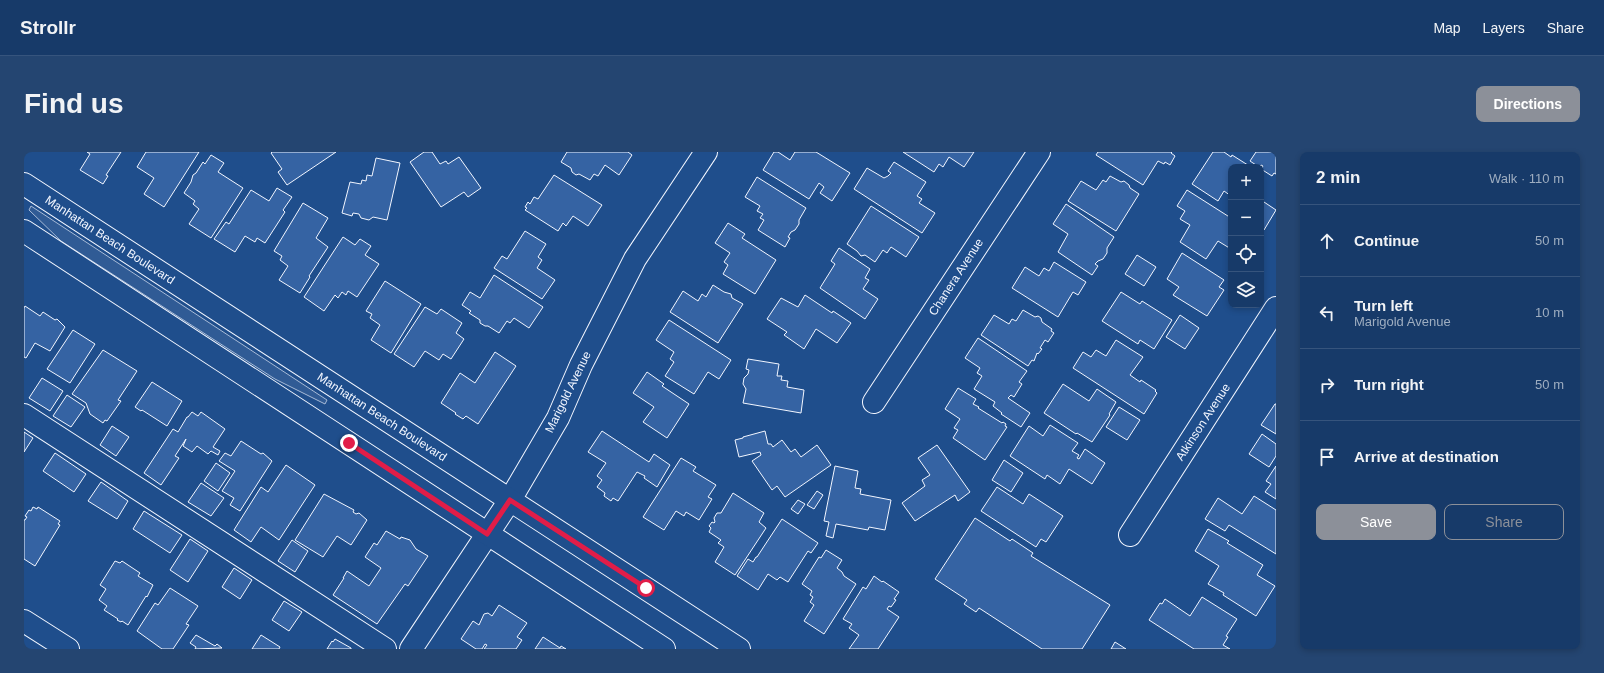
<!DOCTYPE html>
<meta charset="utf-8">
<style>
:root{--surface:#173a69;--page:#244571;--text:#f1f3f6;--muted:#9eadc0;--line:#36547d;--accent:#8c9099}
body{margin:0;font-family:Helvetica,sans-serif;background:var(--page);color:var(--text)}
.controls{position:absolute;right:12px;top:12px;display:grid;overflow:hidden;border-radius:8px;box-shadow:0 2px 6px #0003}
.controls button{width:36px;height:36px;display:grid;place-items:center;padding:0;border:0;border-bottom:1px solid var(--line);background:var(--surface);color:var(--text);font:20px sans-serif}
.stop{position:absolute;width:12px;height:12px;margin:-9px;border:3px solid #e11d48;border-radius:50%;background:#fff}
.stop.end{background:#e11d48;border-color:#fff;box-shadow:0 1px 4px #0008}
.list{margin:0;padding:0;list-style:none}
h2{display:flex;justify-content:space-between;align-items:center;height:52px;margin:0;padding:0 16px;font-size:17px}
h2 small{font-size:13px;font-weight:400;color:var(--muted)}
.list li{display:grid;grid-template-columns:26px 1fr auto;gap:12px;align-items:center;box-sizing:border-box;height:72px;padding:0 16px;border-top:1px solid var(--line)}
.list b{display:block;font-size:15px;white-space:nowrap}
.list p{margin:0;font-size:13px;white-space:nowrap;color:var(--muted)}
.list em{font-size:13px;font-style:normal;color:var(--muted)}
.actions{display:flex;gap:8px;padding:12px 16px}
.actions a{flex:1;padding:9px 0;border:1px solid var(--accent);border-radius:8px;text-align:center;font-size:14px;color:var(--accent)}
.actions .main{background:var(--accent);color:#fff}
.icon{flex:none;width:22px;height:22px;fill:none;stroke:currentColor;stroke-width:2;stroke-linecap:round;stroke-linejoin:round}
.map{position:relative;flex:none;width:1252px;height:497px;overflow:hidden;border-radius:8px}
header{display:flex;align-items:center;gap:24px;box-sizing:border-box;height:56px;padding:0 20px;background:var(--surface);border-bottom:1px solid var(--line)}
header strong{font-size:19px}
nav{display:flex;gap:22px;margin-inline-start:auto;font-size:14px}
.intro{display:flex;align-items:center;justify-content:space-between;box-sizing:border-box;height:96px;padding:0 24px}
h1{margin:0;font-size:28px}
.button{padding:10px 18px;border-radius:8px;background:var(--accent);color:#fff;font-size:14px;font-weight:700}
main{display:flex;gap:24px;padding:0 24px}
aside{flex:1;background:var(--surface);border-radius:8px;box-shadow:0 2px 6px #0003}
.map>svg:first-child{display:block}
.built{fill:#305b95;stroke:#a8bbd7}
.building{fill:#3563a3;stroke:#f2f6ff}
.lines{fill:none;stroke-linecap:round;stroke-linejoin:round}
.minor-casing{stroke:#f2f6ff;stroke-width:24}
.major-casing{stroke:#f2f6ff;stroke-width:24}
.minor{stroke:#1f4e8c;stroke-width:22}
.major{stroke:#1f4e8c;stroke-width:22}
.route{stroke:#e11d48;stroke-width:5}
.labels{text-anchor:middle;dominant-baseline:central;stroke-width:3;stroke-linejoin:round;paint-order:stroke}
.street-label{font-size:12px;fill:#f2f6ff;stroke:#1f4e8c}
</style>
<header>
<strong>Strollr</strong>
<nav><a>Map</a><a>Layers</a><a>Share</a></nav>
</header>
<div class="intro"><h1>Find us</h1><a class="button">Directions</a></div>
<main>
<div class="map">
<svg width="1252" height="497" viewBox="0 0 1252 497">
<rect width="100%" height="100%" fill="#1f4e8c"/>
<polygon class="built" points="7,54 303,248 301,252 251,227 37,89 5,58"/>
<g class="building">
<polygon points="63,0 97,0 82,23 84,24 79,32 56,18 66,2"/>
<polygon points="122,0 175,0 140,55 120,42 130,26 113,15"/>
<polygon points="248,0 312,0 263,33 254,20 258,17 247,1"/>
<polygon points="400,0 408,0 416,12 422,9 424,12 435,5 457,36 444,45 440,40 417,55 386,10"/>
<polygon points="543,0 604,0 608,3 595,23 581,13 574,24 570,22 566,28 555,22 552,23 548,20 547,16 537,10"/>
<polygon points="750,0 754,0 766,8 771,0 792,0 826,21 808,49 796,41 800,35 795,31 785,47 739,18"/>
<polygon points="879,0 950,0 940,15 925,5 919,15 915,12 910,20"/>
<polygon points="1074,0 1148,0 1147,1 1151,4 1146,13 1141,10 1140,12 1134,9 1119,33 1072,3"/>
<polygon points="1189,0 1200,0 1207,5 1208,3 1227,15 1207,15 1207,44 1200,39 1194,49 1168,32"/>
<polygon points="1232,0 1252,0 1252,22 1250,21 1248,24 1237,17 1239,14 1237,13 1235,15 1226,9"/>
<polygon points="187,3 200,11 194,20 219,36 187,86 165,72 175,57 169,52 171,49 160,41 167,30 169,23 172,21 179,10 181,12"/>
<polygon points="352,6 376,11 363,68 349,65 345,68 337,66 335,62 329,61 328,64 318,61 326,30 337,32 338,28 342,29 343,23 348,24"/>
<polygon points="870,10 902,30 893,44 898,47 895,51 911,61 898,81 830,37 843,16 860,26 864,24 867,21 864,19"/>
<polygon points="530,23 578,53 564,74 549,64 542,74 539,71 534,79 501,58 503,56 501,55 504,50 506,52 510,45 514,47"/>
<polygon points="1086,24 1097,30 1100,29 1105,33 1106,36 1115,42 1092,79 1044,49 1057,29 1072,38 1079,28 1082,30"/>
<polygon points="733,25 782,56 775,68 775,72 771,78 767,80 764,85 766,86 761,95 734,78 740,68 736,66 739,62 733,59 736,54 721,45"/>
<polygon points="253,36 268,45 259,58 261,60 241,91 233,86 231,90 221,84 211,100 190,87 202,70 205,72 227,38 245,49"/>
<polygon points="1163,38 1207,66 1207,97 1194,89 1182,107 1156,90 1166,73 1156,67 1161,59 1153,54"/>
<polygon points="1237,48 1252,58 1240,78 1237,76"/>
<polygon points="279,51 304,66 292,86 304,95 285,124 286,125 276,141 255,128 264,114 256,108 258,104 250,99"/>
<polygon points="1042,52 1090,85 1083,96 1083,101 1079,107 1074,109 1071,112 1074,114 1068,123 1034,100 1044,82 1029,72"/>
<polygon points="847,54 895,85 882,105 867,95 863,101 859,98 851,110 841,103 837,104 833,99 823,92"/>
<polygon points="704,71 721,82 718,86 752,108 731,142 699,122 704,113 700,110 706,101 691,91"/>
<polygon points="501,79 522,92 514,105 518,108 513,116 531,128 518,147 470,116 478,104 483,107"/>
<polygon points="319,85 331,93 336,87 347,94 341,103 355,112 333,145 324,139 322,143 318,140 314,146 311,143 300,159 280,145"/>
<polygon points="815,96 846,117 841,126 845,128 839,137 854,147 841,167 796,136 811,112 807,109"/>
<polygon points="1158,101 1200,128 1195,135 1200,138 1183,164 1149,143 1155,135 1143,127"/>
<polygon points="1113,103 1132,115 1120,134 1101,122"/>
<polygon points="1030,110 1062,130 1054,143 1049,140 1034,165 988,136 1001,115 1015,124 1020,116 1025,119"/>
<polygon points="470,123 519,155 505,176 490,166 486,171 483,169 475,181 464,174 461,174 456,171 456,168 445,161 447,159 438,153 446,140 456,146"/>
<polygon points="361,129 397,152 367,201 347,188 356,173 346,166 348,162 342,159"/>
<polygon points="689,133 700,140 707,142 708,146 719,152 694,191 646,160 659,139 674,149 678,142 682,145"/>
<polygon points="1097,140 1116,152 1118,149 1148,168 1130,197 1116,188 1114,192 1078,169"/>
<polygon points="781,143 808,161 809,159 827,171 813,191 792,177 780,197 760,183 763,180 743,167 757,146 774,155"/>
<polygon points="1,154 16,164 19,160 31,168 33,167 41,175 26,199 11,191 2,206 0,205 0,156"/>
<polygon points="401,155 413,162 417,157 438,171 432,181 440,187 427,207 419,202 415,208 401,199 390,215 370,202"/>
<polygon points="999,158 1011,165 1014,164 1017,166 1018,170 1028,177 1027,179 1030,181 1024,190 1021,188 1016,196 1018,197 1014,202 1013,201 1010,209 1008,208 1004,214 957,183 970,163 985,172 988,167 992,169"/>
<polygon points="1156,163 1175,176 1161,197 1142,185"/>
<polygon points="645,168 707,208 695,227 684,220 670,242 641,224 650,210 646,207 650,200 632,188"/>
<polygon points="49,178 71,192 46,231 23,217"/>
<polygon points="954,186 1003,219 995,230 998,232 990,245 987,243 984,246 1006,261 997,275 977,262 978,261 969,254 971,250 950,237 958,224 953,221 956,216 941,206"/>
<polygon points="1092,188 1119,205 1106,223 1116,230 1117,228 1132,238 1131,239 1133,241 1120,262 1049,216 1059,200 1067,205 1072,198 1082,204"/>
<polygon points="79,198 113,219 94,248 97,249 83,269 81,268 79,271 66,262 62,251 48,242"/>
<polygon points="471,200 492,214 454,272 442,264 439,267 431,262 432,261 417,251 436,221 451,231"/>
<polygon points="724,207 755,212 753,224 758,224 757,228 764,229 763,235 780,238 777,261 719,251 722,237 719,232 720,226 724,222 725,218 722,217"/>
<polygon points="623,220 640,232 638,234 665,252 643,286 619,270 630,255 609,241"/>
<polygon points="18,226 39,239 26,259 5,246"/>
<polygon points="128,230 158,249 143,274 118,258 117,259 111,255"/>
<polygon points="1039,232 1065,249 1073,237 1092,250 1085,262 1086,263 1068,290 1053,281 1052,282 1020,261"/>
<polygon points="934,236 952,247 949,252 955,255 954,256 978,271 979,270 982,272 981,274 983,275 961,308 929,286 934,278 930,276 936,267 921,257"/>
<polygon points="43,243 61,255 47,275 29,264"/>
<polygon points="1251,252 1252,252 1252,282 1237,273"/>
<polygon points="1095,255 1116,268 1103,288 1082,275"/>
<polygon points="168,260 174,264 177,260 201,277 189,295 196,299 194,303 187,299 184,302 173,294 168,300 159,294 162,287 151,304 155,306 137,333 120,321 149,277 154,280 163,265 164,265"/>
<polygon points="1026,273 1054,291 1048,299 1055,303 1053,306 1055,307 1061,297 1081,311 1068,332 1045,317 1036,332 1023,323 1021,327 986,304 1005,274 1019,284"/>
<polygon points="88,274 105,285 92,304 76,293"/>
<polygon points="578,279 625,310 630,302 646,313 633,335 620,326 621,324 613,320 594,349 589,346 587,349 580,344 581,341 573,335 578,328 573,324 582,311 564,300"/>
<polygon points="741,279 744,292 747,292 749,295 758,288 767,300 771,297 777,305 793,293 807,313 761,345 753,334 748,338 728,309 737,303 736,300 715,305 711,288 719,286 719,285"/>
<polygon points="0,280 9,286 0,300"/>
<polygon points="1238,282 1252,292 1252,304 1245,315 1225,302"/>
<polygon points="217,289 237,302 239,301 248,309 216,359 206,353 210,346 198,339 211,319 195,309 201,301 207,304"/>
<polygon points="913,293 946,340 934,349 931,343 891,369 878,351 901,334 898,328 906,323 894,306"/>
<polygon points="31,301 62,322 50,340 19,319"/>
<polygon points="657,306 672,315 669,319 692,333 684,345 688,347 675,368 662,360 660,364 652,359 640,378 619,365"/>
<polygon points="980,308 999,321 987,340 968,328"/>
<polygon points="192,311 206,321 194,339 180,329"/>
<polygon points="262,313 291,333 255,388 237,375 227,390 210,378 237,335 244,340"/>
<polygon points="811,314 834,319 831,336 837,337 836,342 867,348 861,378 845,375 844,378 812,372 809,386 802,384 805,370 800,369"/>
<polygon points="1252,314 1252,347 1241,340 1247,332 1242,329"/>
<polygon points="77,330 104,349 93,367 64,349"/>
<polygon points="177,331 200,346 187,364 164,350"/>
<polygon points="973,335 999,352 1005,342 1039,364 1022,390 1017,387 1012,395 957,359"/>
<polygon points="793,339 799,343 790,357 783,353"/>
<polygon points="709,341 740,361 735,370 742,376 711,423 691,410 700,395 694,391 697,388 685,380 687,376 685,374 688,370 690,371 691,370 690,366 693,361 697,361"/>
<polygon points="300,342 330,358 329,360 332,362 335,361 343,368 327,393 313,384 299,405 271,388"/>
<polygon points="1230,344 1252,358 1252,402 1205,373 1201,379 1181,367 1194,346 1218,362"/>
<polygon points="774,348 781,352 774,362 767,357"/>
<polygon points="9,355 13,357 14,355 36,369 34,372 36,373 11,414 0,407 0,368 1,368 3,365 1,364 5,358 7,359"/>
<polygon points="120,359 158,383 146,401 109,377"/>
<polygon points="951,366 986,389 988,387 1009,401 1007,404 1086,453 1058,497 1018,497 955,456 952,460 940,452 943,448 911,427"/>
<polygon points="758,367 794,391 787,401 784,399 764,430 756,425 753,428 744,422 734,438 713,424 724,407 729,410 732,405 733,405"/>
<polygon points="1184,377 1205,389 1203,391 1239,413 1233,423 1251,434 1232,464 1199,443 1200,441 1184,432 1195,414 1171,399"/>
<polygon points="362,379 376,387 377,385 386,388 392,397 404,404 384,434 381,432 353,472 309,443 320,426 319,426 323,419 345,434 357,416 341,405 350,391 353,393"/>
<polygon points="166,387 184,399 164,430 146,418"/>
<polygon points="268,388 284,399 271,420 254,409"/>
<polygon points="802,398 818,408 813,416 818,420 820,424 832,432 800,482 780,469 790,453 786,450 789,445 786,443 788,439 778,432 795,405 797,406"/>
<polygon points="91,409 96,411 98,409 116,421 114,424 129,433 123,445 122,444 104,473 98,469 97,470 93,468 94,467 80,458 83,454 75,448 82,437 76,433"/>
<polygon points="210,416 228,428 216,447 198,435"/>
<polygon points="850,424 858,430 859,429 875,440 870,447 872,448 867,455 865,454 863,457 875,465 854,497 825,497 835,483 825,476 828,472 819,467 839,435 842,437"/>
<polygon points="146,436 174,454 162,472 165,473 149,497 138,497 113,479 131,451 134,453"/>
<polygon points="1178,445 1213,467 1202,484 1204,485 1199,493 1206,497 1170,497 1125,468 1136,451 1138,452 1141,447 1166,464"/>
<polygon points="260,449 278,460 265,479 248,468"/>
<polygon points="475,453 503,471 493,485 498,488 492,497 460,497 463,493 461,492 458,497 452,497 437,487 449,469 455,473 460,462 464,461 468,464"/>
<polygon points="172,483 191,494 193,492 198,496 171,497 172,495 166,491"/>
<polygon points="237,483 256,495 255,497 228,497"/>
<polygon points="519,485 536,496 537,494 542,497 511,497"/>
<polygon points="311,487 327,496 327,497 303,497 308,489 309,490"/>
<polygon points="1091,490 1102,497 1087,497"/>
</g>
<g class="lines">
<defs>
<g id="minor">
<polyline points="850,250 1015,0"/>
<polyline points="0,263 361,497"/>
<polyline points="1106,383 1252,156"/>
<polyline points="0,469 44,497"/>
<polyline points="387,497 486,348 534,266 557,213 611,107 682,0"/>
</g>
<g id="major">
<polyline points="0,32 715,497"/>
<polyline points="0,79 640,497"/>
</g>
</defs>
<use href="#minor" class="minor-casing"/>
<use href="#major" class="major-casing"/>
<use href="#minor" class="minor"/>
<use href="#major" class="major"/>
</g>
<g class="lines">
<polyline class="route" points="325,291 463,382 486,348 622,436"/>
</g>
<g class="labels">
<g class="street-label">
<text transform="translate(86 88) rotate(33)">Manhattan Beach Boulevard</text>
<text transform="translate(932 125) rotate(-57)">Chanera Avenue</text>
<text transform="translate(544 240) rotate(-64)">Marigold Avenue</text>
<text transform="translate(358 265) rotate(33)">Manhattan Beach Boulevard</text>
<text transform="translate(1179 270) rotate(-57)">Atkinson Avenue</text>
</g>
</g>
</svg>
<div class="controls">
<button>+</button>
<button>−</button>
<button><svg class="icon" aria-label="locate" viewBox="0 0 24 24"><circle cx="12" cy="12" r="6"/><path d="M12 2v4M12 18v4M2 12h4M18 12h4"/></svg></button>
<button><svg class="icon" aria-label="layers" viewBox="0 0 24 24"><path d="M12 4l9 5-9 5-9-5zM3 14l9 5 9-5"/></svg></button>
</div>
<div class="stop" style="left:622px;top:436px"></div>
<div class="stop end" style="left:325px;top:291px"></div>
</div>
<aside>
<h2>2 min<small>Walk · 110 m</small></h2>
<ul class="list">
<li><svg class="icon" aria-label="ahead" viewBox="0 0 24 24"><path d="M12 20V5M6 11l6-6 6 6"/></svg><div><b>Continue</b></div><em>50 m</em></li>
<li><svg class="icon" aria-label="left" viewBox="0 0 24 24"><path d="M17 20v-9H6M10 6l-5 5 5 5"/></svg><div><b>Turn left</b><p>Marigold Avenue</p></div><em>10 m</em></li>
<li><svg class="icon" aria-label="right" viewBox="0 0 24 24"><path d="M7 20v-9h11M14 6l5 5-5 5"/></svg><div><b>Turn right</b></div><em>50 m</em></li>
<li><svg class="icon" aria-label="arrive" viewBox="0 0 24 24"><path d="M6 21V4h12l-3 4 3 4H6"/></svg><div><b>Arrive at destination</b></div></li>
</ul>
<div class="actions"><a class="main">Save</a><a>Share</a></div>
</aside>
</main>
